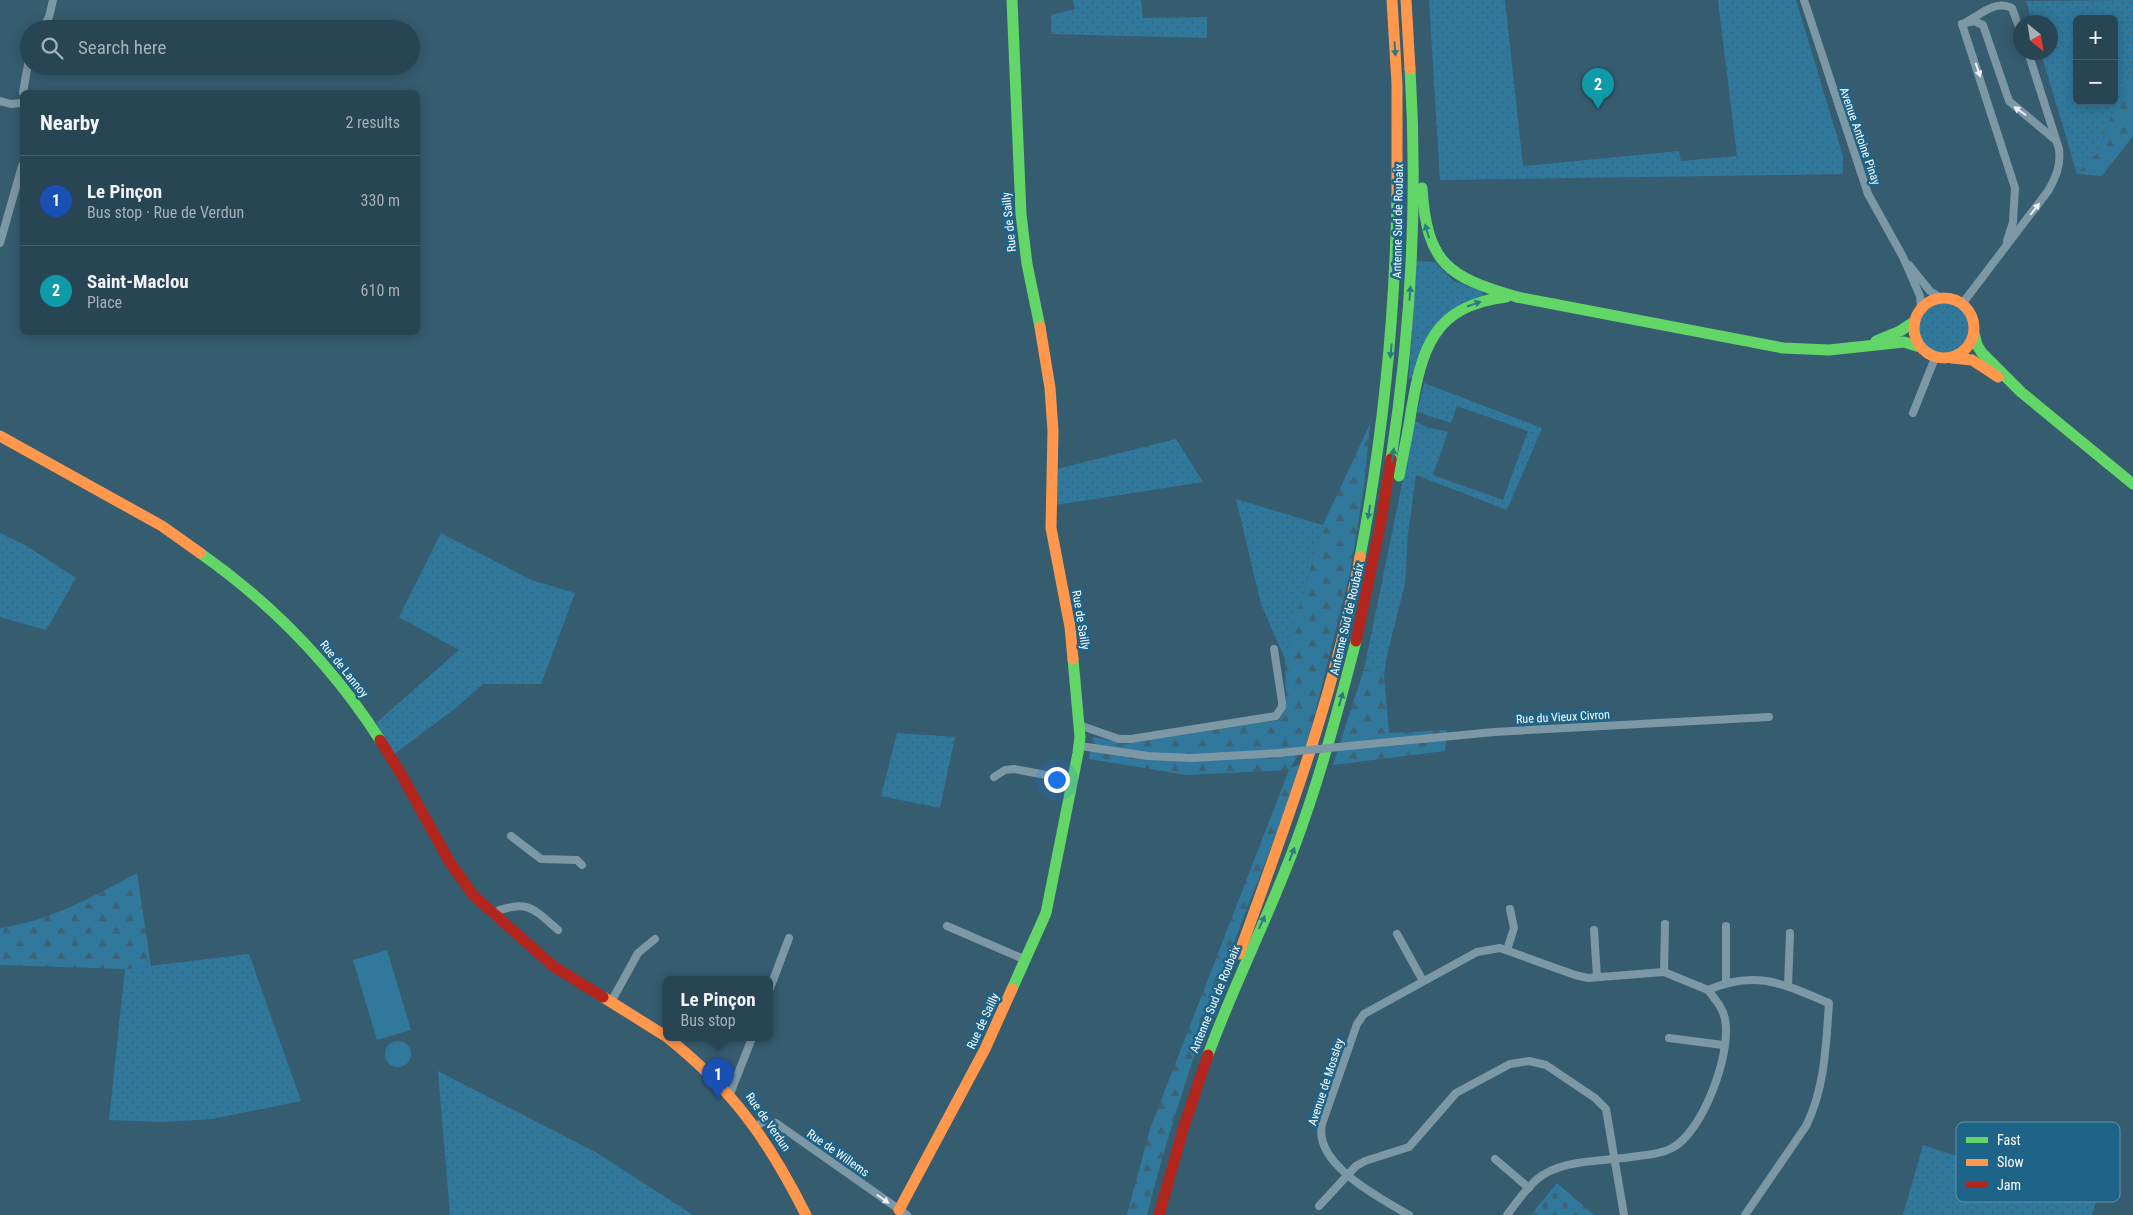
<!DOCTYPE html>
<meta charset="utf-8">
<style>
:root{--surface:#284554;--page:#304c5a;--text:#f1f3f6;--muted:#a5b1b8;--line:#445d6b;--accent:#8bbbb9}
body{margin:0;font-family:"Roboto Condensed",sans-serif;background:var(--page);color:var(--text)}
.controls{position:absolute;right:15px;top:15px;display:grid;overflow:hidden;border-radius:8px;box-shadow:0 2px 12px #0003}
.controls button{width:45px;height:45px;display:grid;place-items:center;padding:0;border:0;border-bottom:1px solid var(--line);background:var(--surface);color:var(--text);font:25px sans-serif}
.compass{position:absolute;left:2013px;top:15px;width:45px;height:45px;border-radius:50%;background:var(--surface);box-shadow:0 2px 12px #0003;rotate:150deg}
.you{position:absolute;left:1056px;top:779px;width:18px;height:18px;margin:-12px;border:4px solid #fff;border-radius:50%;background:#1a73e8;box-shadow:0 0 0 8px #1a73e833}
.badge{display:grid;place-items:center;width:32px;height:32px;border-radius:50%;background:var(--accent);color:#fff;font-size:16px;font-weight:700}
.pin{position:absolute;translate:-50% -41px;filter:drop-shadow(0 1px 2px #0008)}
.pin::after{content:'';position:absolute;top:26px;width:18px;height:15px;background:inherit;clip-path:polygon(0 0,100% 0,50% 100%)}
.popup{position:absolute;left:663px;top:976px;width:110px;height:65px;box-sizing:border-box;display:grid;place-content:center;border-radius:8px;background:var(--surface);filter:drop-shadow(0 1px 4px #0005);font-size:16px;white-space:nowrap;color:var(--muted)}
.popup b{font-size:19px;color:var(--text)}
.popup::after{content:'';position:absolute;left:50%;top:100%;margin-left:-10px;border:10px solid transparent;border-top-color:var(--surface)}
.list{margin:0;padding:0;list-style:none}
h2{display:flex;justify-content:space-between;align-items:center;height:65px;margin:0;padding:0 20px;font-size:21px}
h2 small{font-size:16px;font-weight:400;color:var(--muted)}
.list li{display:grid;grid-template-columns:32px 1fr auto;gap:15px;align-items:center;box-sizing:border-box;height:90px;padding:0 20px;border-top:1px solid var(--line)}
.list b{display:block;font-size:19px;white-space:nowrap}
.list p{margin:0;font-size:16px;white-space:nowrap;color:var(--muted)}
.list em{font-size:16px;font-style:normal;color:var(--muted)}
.icon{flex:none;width:28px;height:28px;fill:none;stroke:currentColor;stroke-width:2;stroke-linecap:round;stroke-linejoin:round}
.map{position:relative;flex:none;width:2133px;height:1215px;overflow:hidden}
.search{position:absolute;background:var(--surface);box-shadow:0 2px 12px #0003;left:20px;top:20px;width:400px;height:55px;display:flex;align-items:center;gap:12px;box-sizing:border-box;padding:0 18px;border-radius:28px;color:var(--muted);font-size:19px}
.panel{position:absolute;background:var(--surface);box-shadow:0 2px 12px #0003;left:20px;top:90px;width:400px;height:245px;border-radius:8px}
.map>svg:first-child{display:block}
.grass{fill:url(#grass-dots);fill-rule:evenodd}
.forest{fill:url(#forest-firs)}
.cemetery{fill:url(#cemetery-stones)}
.pitch{fill:#30799d}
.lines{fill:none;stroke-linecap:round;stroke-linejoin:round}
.street{stroke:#7d98a5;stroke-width:8}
.fast{stroke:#63d668;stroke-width:11}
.slow{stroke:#ff974d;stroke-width:11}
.jam{stroke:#b3261e;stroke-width:11}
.street-bridge{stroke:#7d98a5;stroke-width:8}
.oneway{fill:#2c7a82}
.oneway2{fill:#ecf0f2}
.labels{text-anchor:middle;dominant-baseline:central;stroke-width:5;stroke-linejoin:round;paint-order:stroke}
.street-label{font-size:12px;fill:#fff;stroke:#1e6388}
.key{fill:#1e6388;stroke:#6292ac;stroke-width:1}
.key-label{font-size:14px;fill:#fff}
</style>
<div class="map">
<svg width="2133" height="1215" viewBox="0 0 2133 1215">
<defs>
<pattern id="grass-dots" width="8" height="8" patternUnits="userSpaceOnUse" patternTransform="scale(1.25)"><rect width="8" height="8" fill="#30799d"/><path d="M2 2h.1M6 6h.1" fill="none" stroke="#3e6274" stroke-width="1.8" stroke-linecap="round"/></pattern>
<pattern id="forest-firs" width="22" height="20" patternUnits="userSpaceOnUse" patternTransform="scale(1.25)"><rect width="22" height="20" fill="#30799d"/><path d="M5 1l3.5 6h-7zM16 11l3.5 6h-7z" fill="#3e6274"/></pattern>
<pattern id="cemetery-stones" width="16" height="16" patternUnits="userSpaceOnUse" patternTransform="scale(1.25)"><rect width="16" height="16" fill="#30799d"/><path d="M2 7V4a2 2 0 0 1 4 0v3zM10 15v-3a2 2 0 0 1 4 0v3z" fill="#3e6274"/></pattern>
</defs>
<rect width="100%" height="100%" fill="#365c70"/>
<g class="grass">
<polygon points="1073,0 1141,0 1143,18 1207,17 1207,38 1051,34 1051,15 1075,9"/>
<polygon points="1429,0 1505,0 1523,166 1679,151 1681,161 1737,156 1718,0 1796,0 1843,156 1843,174 1440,180"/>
<path d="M2133,0V78L2117,100L2098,153L2077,174L2041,53L2050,52V22H2032L2026,1ZM2077,19H2114V101H2077Z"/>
<polygon points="1416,261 1435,262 1454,281 1483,292 1483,297 1463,304 1412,378 1409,378"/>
<circle cx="1944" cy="328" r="25"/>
<polygon points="1424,383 1542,428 1507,510 1416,475 1408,534 1405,584 1387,655 1384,675 1364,669 1415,421 1426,427 1448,432 1433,475 1503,500 1528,431 1457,406 1451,423 1417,412"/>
<polygon points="1176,439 1203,482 1056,505 1057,469"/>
<polygon points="1236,499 1323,525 1285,659 1261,604"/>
<polygon points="0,533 25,545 76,578 46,630 0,617"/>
<polygon points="441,533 531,580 575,593 541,684 483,684 456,708 394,754 376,723 459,650 399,617"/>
<polygon points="897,733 955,737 940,808 881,796"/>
<polygon points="249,954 301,1101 212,1119 163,1122 109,1120 125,969"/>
<polygon points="438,1071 597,1153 693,1215 450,1215"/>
<polygon points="1923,1145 2096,1202 2092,1215 1903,1215"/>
</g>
<g class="forest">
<polygon points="2133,78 2133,136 2102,176 2077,174 2098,153 2117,100"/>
<path d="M1370,424L1364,487L1350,573L1308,741L1290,768L1300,764C1284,819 1261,871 1241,924C1206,1019 1172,1116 1147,1215H1127L1150,1129L1289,770L1186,775L1089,759L1093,737L1126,744L1279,720L1286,709L1285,659L1323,525Z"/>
<polygon points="1364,669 1384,675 1389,733 1447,730 1445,751 1333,765"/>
<path d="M137,873L151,966L125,969L0,965V928C51,921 92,897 137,873Z"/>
</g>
<polygon class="cemetery" points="1557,1183 1594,1215 1531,1215"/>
<g class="pitch">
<polygon points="387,950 411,1030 377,1040 353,960"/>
<circle cx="398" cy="1054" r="13"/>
</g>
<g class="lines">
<g class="street">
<polyline points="1804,0 1868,194 1903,257 1920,296 1921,308"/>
<path d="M1968,21C1982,13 1996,0 2012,8L2020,30"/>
<polyline points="1962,24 2015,188 2013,222 2007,241"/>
<polyline points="1962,24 1974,21 1983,25 2009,101 2053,138"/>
<polyline points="42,29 49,17 53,0"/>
<polyline points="23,92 29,59"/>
<polyline points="0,101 11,104 22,103"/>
<polyline points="0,243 22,166"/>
<polyline points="1909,265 1930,291 1941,298"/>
<path d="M1962,304L2048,191C2056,177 2061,166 2059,149L2028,52"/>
<polyline points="1913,413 1935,358"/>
<polyline points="1079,725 1119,739 1131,739 1276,716 1282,707 1282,702 1274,649"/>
<polyline points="1359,745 1494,732 1769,717"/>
<polyline points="1080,746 1148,756 1191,758 1279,753"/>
<polyline points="994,777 1005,770 1014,769 1073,780"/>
<polyline points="511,836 541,859 577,860 582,865"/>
<path d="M492,913C527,899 532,907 558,930"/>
<polyline points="947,926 1026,960"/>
<polyline points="1594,930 1597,977"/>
<polyline points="1397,934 1423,981"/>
<polyline points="1507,950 1514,928 1510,909"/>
<polyline points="1664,972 1665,924"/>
<polyline points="1726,982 1726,926"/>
<polyline points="1788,986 1790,933"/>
<polyline points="769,991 789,938"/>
<polyline points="611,1002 638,953 655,939"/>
<polyline points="1669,1038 1723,1045"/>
<polyline points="730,1094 752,1038"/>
<polyline points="756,1126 765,1121 776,1123 907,1215"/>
<polyline points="1495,1159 1529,1188"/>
<polyline points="1319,1206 1356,1166 1365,1161 1409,1147 1456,1093 1510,1064 1529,1061 1546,1065 1595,1098 1606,1109 1624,1215"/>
<path d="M1409,1215C1380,1198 1313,1164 1322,1124L1357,1024L1364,1014L1477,952L1500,948L1575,975L1588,978L1664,972L1708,990C1756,969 1783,984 1829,1003C1826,1045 1825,1088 1806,1126L1745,1215"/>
<path d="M1507,1215C1516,1203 1525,1190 1536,1180C1560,1159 1600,1162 1631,1157C1644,1155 1659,1155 1672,1148C1703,1132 1732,1053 1725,1019C1723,1008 1715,999 1708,990"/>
</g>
<g class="fast">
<polyline points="1012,0 1021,214 1027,264 1040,327"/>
<path d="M1422,188C1427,263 1447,277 1517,297"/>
<polyline points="1517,297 1783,348 1829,350 1904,342 1920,347"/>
<polyline points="1974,333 1977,345 1982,353 2021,392 2133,484"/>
<polyline points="1876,341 1900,331 1914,322"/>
<path d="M1391,459C1411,330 1418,199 1410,69"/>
<path d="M1399,476C1403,455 1408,433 1411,412C1422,348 1433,306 1506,297"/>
<path d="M200,553C271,603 333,667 380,740"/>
<path d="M1360,557C1383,437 1395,317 1397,195"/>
<polyline points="1012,989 1046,913 1078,753 1080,737 1073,659"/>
<path d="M1208,1055C1234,984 1269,916 1295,845C1320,778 1338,710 1356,641"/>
</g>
<g class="slow">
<polyline points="1392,0 1397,84 1397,195"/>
<polyline points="1406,0 1410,69"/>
<circle cx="1944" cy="328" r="30"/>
<polyline points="1040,327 1050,388 1053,431 1051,528 1070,627 1073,659"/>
<polyline points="1952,358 1972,360 1998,377"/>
<polyline points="0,436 162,526 200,553"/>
<path d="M1239,954C1286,824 1335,694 1360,557"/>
<polyline points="603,997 667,1037"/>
<path d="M668,1038C733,1090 769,1141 806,1215"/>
<polyline points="899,1210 985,1049 1012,989"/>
</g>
<g class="jam">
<polyline points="1356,641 1381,521 1391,459"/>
<polyline points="380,740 401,774 449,861 473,895 553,966 603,997"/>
<polyline points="1159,1215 1184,1126 1208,1055"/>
</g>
<polyline class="street-bridge" points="1279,753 1359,745"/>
</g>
<defs><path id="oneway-solid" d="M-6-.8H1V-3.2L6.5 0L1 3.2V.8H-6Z" transform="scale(1.25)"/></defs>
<g class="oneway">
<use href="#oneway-solid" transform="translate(1395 49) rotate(86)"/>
<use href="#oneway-solid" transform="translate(1427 231) rotate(-106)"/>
<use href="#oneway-solid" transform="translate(1410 293) rotate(-86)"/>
<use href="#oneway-solid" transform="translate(1474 304) rotate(-19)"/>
<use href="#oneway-solid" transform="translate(1391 351) rotate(95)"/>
<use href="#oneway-solid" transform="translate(1393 455) rotate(-82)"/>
<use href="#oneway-solid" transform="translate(1369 512) rotate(99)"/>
<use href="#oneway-solid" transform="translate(1341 699) rotate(-74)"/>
<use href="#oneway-solid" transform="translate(1292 854) rotate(-69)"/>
<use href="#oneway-solid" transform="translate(1262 922) rotate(-65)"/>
</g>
<g class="oneway2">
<use href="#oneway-solid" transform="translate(1978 70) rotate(71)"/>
<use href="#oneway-solid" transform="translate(2020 111) rotate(-145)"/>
<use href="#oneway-solid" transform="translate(2035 209) rotate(-52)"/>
<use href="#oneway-solid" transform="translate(883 1199) rotate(35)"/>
</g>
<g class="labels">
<g class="street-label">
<text transform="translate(1860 136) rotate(71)">Avenue Antoine Pinay</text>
<text transform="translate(1398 221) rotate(-89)">Antenne Sud de Roubaix</text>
<text transform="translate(1009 222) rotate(-96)">Rue de Sailly</text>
<text transform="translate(1347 619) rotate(-77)">Antenne Sud de Roubaix</text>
<text transform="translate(1081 620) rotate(81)">Rue de Sailly</text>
<text transform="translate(344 669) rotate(51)">Rue de Lannoy</text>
<text transform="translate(1563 717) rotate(-3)">Rue du Vieux Civron</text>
<text transform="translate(1215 999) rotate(-68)">Antenne Sud de Roubaix</text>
<text transform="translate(983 1021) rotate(-65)">Rue de Sailly</text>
<text transform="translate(1326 1082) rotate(-72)">Avenue de Mossley</text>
<text transform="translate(768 1122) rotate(55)">Rue de Verdun</text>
<text transform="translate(838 1153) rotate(35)">Rue de Willems</text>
</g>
</g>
<rect x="1956" y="1122" width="164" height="80" rx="8" class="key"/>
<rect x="1966" y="1137" width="22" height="6" fill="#63d668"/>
<rect x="1966" y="1159" width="22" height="7" fill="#ff974d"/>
<rect x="1966" y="1182" width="22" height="6" fill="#b3261e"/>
<g class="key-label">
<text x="1997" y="1145">Fast</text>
<text x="1997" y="1167">Slow</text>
<text x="1997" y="1190">Jam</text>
</g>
</svg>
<div class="controls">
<button>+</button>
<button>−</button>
</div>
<svg class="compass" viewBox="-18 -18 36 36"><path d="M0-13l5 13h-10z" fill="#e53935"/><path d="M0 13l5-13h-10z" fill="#a5b1b8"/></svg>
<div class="you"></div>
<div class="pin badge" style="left:718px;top:1099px;background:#1a4fb4">1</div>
<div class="popup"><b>Le Pinçon</b>Bus stop</div>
<div class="pin badge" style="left:1598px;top:109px;background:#0f9aa8">2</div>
<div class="search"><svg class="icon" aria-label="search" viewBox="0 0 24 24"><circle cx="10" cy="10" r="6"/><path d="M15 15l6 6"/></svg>Search here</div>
<section class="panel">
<h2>Nearby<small>2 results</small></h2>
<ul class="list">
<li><span class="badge" style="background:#1a4fb4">1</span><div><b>Le Pinçon</b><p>Bus stop · Rue de Verdun</p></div><em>330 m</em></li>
<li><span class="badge" style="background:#0f9aa8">2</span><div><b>Saint-Maclou</b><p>Place</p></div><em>610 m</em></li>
</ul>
</section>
</div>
